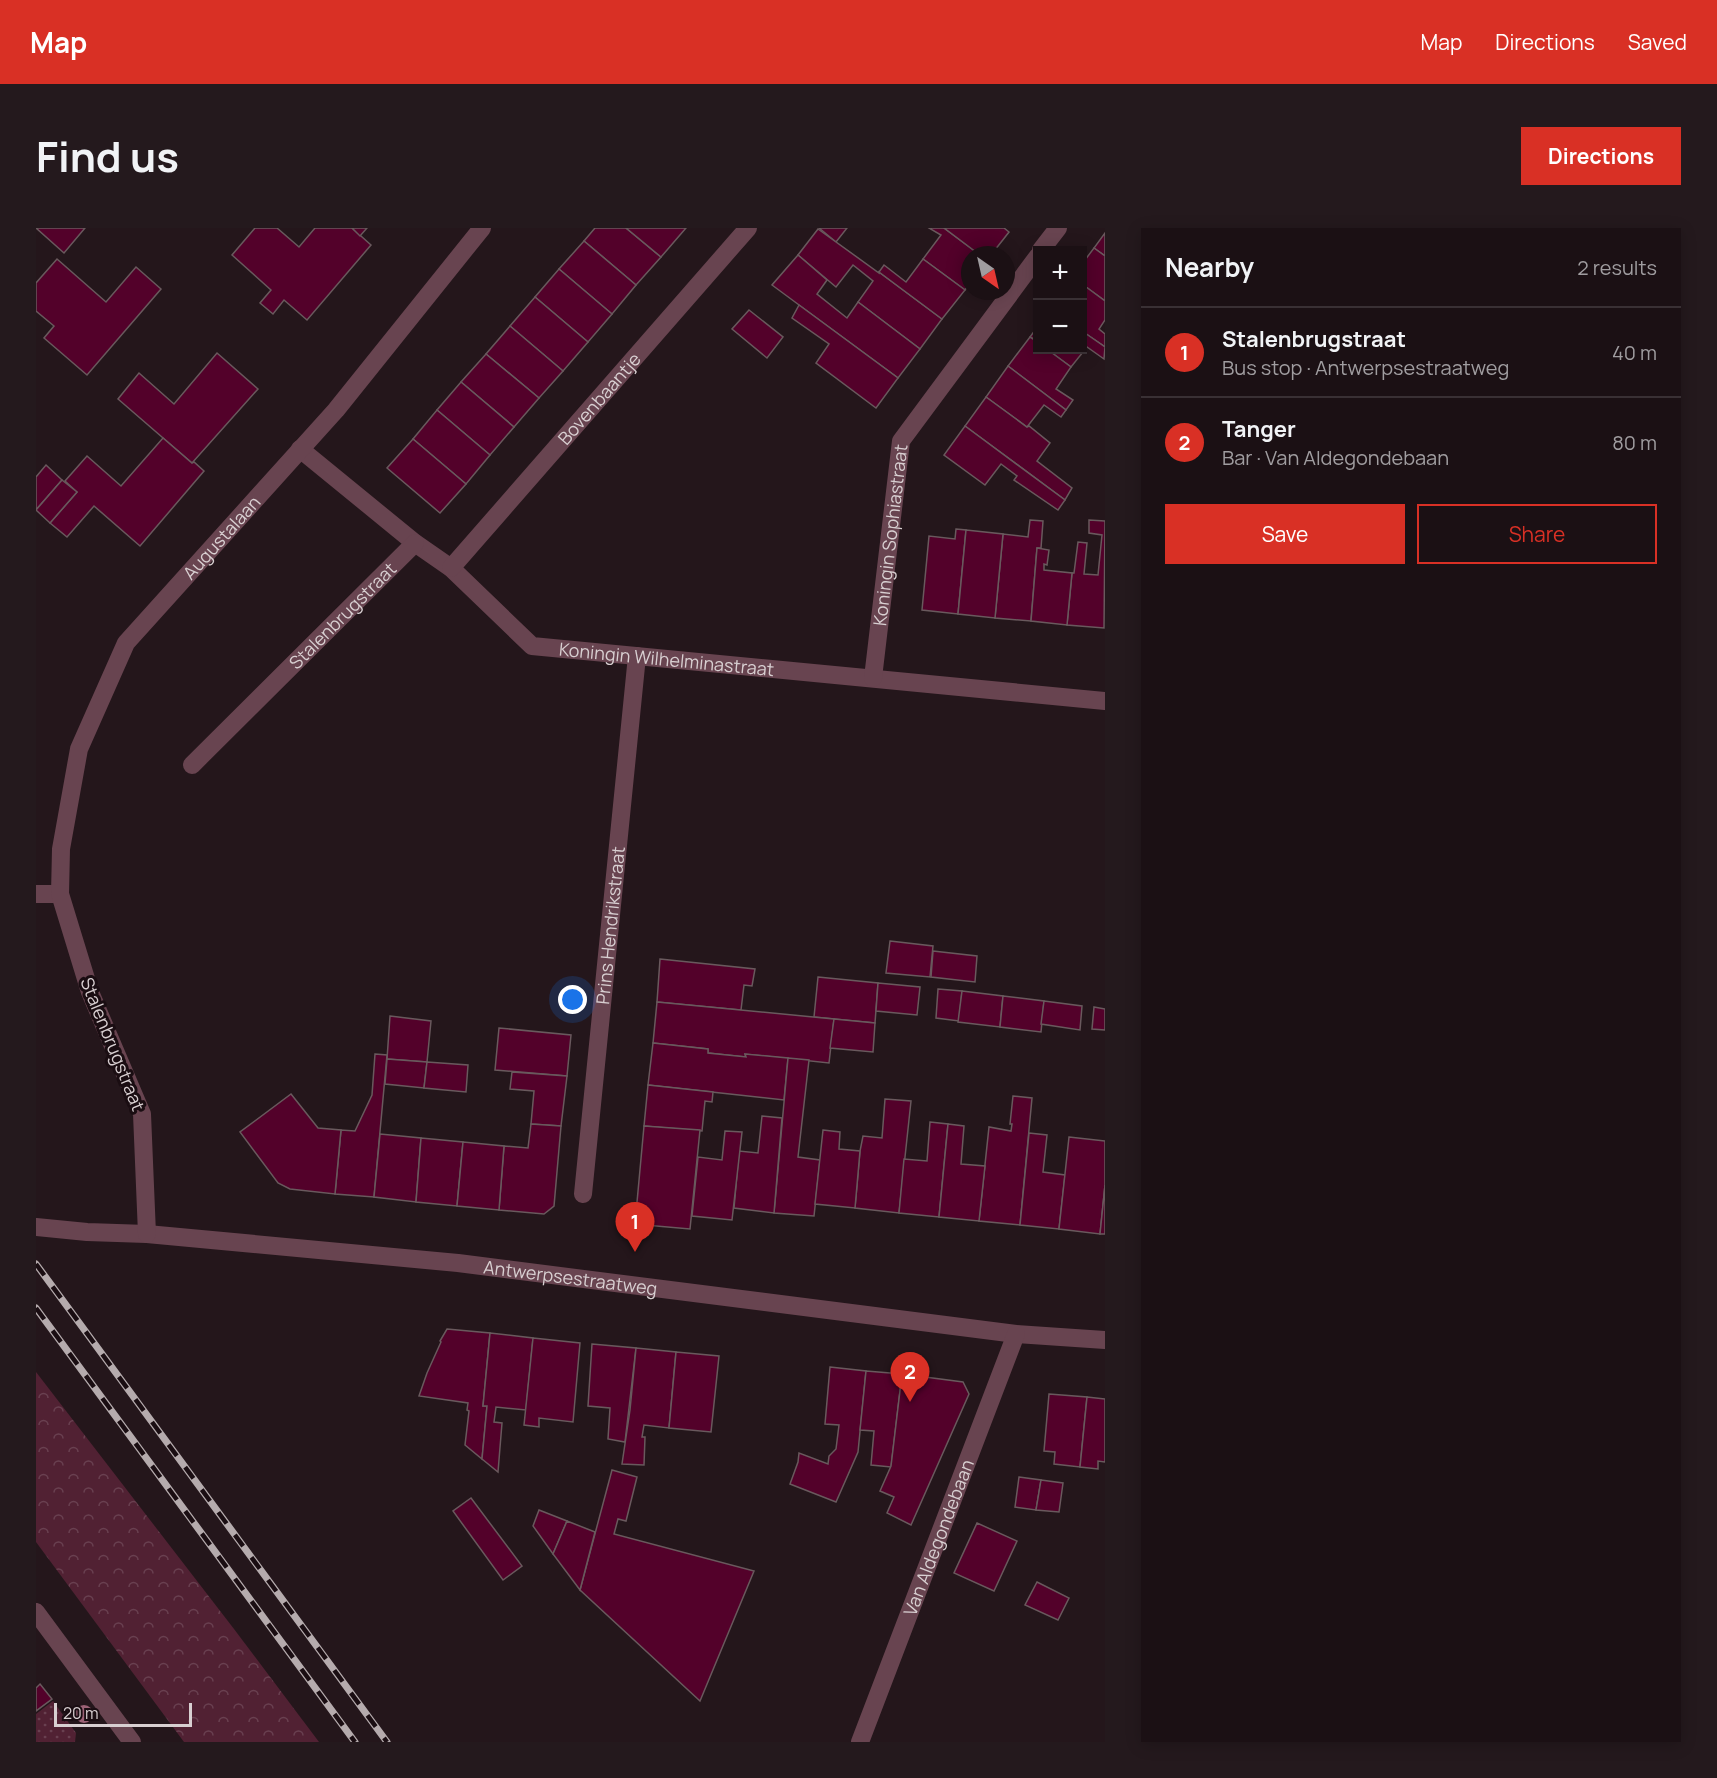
<!DOCTYPE html>
<meta charset="utf-8">
<style>
:root{--surface:#1b1014;--page:#24191d;--text:#f1f3f6;--muted:#a09da0;--line:#393034;--accent:#d93025}
body{margin:0;font-family:Manrope,sans-serif;background:var(--page);color:var(--text)}
.controls{position:absolute;right:18px;top:18px;display:grid;overflow:hidden;border-radius:0px;box-shadow:0 3px 15px #0003}
.controls button{width:54px;height:54px;display:grid;place-items:center;padding:0;border:0;border-bottom:2px solid var(--line);background:var(--surface);color:var(--text);font:30px sans-serif}
.compass{position:absolute;left:925px;top:18px;width:54px;height:54px;border-radius:50%;background:var(--surface);box-shadow:0 3px 15px #0003;rotate:146deg}
.scale{position:absolute;left:18px;bottom:15px;width:138px;box-sizing:border-box;padding-left:6px;border:3px solid #d8cfd1;border-top:0;font-size:16px;line-height:21px;white-space:nowrap;color:#d8cfd1;-webkit-text-stroke:4px #1a0d12;paint-order:stroke}
.you{position:absolute;left:537px;top:772px;width:21px;height:21px;margin:-15px;border:4px solid #fff;border-radius:50%;background:#1a73e8;box-shadow:0 0 0 9px #1a73e833}
.badge{display:grid;place-items:center;width:39px;height:39px;border-radius:50%;background:var(--accent);color:#fff;font-size:20px;font-weight:700}
.pin{position:absolute;translate:-50% -50px;filter:drop-shadow(0 2px 3px #0008)}
.pin::after{content:'';position:absolute;top:32px;width:21px;height:18px;background:inherit;clip-path:polygon(0 0,100% 0,50% 100%)}
.list{margin:0;padding:0;list-style:none}
h2{display:flex;justify-content:space-between;align-items:center;height:78px;margin:0;padding:0 24px;font-size:26px}
h2 small{font-size:20px;font-weight:400;color:var(--muted)}
.list li{display:grid;grid-template-columns:39px 1fr auto;gap:18px;align-items:center;box-sizing:border-box;height:90px;padding:0 24px;border-top:2px solid var(--line)}
.list b{display:block;font-size:22px;white-space:nowrap}
.list p{margin:0;font-size:20px;white-space:nowrap;color:var(--muted)}
.list em{font-size:20px;font-style:normal;color:var(--muted)}
.actions{display:flex;gap:12px;padding:18px 24px}
.actions a{flex:1;padding:14px 0;border:2px solid var(--accent);border-radius:0px;text-align:center;font-size:21px;color:var(--accent)}
.actions .main{background:var(--accent);color:#fff}
.map{position:relative;flex:none;width:1069px;height:1514px;overflow:hidden;border-radius:0px}
header{display:flex;align-items:center;gap:36px;box-sizing:border-box;height:84px;padding:0 30px;background:var(--accent);color:#fff}
header strong{font-size:28px}
nav{display:flex;gap:33px;margin-inline-start:auto;font-size:21px}
.intro{display:flex;align-items:center;justify-content:space-between;box-sizing:border-box;height:144px;padding:0 36px}
h1{margin:0;font-size:42px}
.button{padding:15px 27px;border-radius:0px;background:var(--accent);color:#fff;font-size:21px;font-weight:700}
main{display:flex;gap:36px;padding:0 36px}
aside{flex:1;background:var(--surface);border-radius:0px;box-shadow:0 3px 15px #0003}
.map>svg:first-child{display:block}
.forest{fill:url(#forest-crowns)}
.garden{fill:url(#garden-dots)}
.building{fill:#53012a;stroke:#69595d;stroke-width:1.5}
.lines{fill:none;stroke-linecap:round;stroke-linejoin:round}
.minor{stroke:#684450;stroke-width:18}
.rail-casing{stroke:#b5abad;stroke-width:7}
.rail{stroke:#1a0d12;stroke-width:4.5;stroke-dasharray:14;stroke-linecap:butt}
.tree{fill:#9c6276}
.labels{text-anchor:middle;dominant-baseline:central;stroke-width:6;stroke-linejoin:round;paint-order:stroke}
.street-label{font-size:18px;fill:#d8cfd1;stroke:#1a0d12}
</style>
<header>
<strong>Map</strong>
<nav><a>Map</a><a>Directions</a><a>Saved</a></nav>
</header>
<div class="intro"><h1>Find us</h1><a class="button">Directions</a></div>
<main>
<div class="map">
<svg width="1069" height="1514" viewBox="0 0 1069 1514">
<defs>
<pattern id="forest-crowns" width="20" height="18" patternUnits="userSpaceOnUse" patternTransform="scale(1.5)"><rect width="20" height="18" fill="#512133"/><path d="M2 6a3 3 0 1 1 6 0M12 15a3 3 0 1 1 6 0" fill="none" stroke="#694050"/></pattern>
<pattern id="garden-dots" width="8" height="8" patternUnits="userSpaceOnUse" patternTransform="scale(1.5)"><rect width="8" height="8" fill="#512133"/><path d="M2 2h.1M6 6h.1" fill="none" stroke="#694050" stroke-width="1.8" stroke-linecap="round"/></pattern>
</defs>
<rect width="100%" height="100%" fill="#24161b"/>
<polygon class="forest" points="0,1144 198,1401 283,1514 148,1514 0,1314"/>
<polygon class="garden" points="17,1473 40,1505 39,1514 0,1514 0,1486"/>
<g class="building">
<polygon points="0,0 49,0 28,25"/>
<polygon points="219,0 241,0 263,19 279,0 316,0 335,17 271,92 248,72 237,86 224,75 235,62 196,27"/>
<polygon points="316,0 331,0 324,8"/>
<polygon points="559,0 590,0 625,29 600,57 548,13"/>
<polygon points="590,0 650,0 625,29"/>
<polygon points="783,0 811,0 800,14"/>
<polygon points="893,0 908,0 944,27 934,27 934,55 929,62 887,31 905,7"/>
<polygon points="908,0 968,0 973,4 955,27 944,27"/>
<polygon points="782,1 843,45 843,44 906,91 884,121 822,74 837,53 817,37 800,59 762,27"/>
<polygon points="1069,5 1069,28 1058,20"/>
<polygon points="548,13 600,57 576,86 523,41"/>
<polygon points="1058,20 1069,28 1069,73 1046,56 1046,36"/>
<polygon points="762,27 791,52 781,66 811,90 822,74 884,121 862,150 736,57"/>
<polygon points="21,31 70,74 100,39 125,61 51,147 8,110 18,98 0,83 0,55"/>
<polygon points="887,31 929,62 906,91 843,44 848,37 870,54"/>
<polygon points="523,41 576,86 552,114 499,69"/>
<polygon points="1046,56 1069,73 1069,92 1063,101 1069,106 1069,119 1046,103"/>
<polygon points="499,69 552,114 527,143 474,98"/>
<polygon points="763,77 862,150 840,180 780,135 793,116 756,90"/>
<polygon points="713,82 747,109 731,130 696,101"/>
<polygon points="474,98 527,143 503,170 450,126"/>
<polygon points="1002,98 1002,114 994,109"/>
<polygon points="1046,103 1069,119 1068,131 1051,119 1035,139 1012,122 1046,122"/>
<polygon points="994,109 1002,114 1002,122 1012,122 1035,139 1020,161 1037,172 1030,182 972,138"/>
<polygon points="181,125 222,161 156,235 82,171 103,145 138,176"/>
<polygon points="450,126 503,170 478,199 425,154"/>
<polygon points="972,138 1030,182 1025,189 1008,177 991,199 950,169"/>
<polygon points="425,154 478,199 454,227 401,182"/>
<polygon points="950,169 991,199 993,198 1014,215 1001,233 1036,260 1029,272 929,198"/>
<polygon points="401,182 454,227 430,256 377,211"/>
<polygon points="929,198 1029,272 1022,282 978,252 981,248 965,236 949,257 908,227"/>
<polygon points="127,210 156,235 158,234 168,243 104,318 58,278 31,309 14,295 41,264 29,253 51,228 85,258"/>
<polygon points="377,211 430,256 404,285 351,240"/>
<polygon points="10,237 26,252 0,282 0,249"/>
<polygon points="26,252 41,264 14,295 0,282"/>
<polygon points="994,292 1007,293 1005,320 1001,320 995,393 959,390 967,306 992,309"/>
<polygon points="1053,292 1069,293 1068,400 1031,397 1036,345 1038,345 1042,314 1051,315 1048,346 1062,347 1066,307 1053,305"/>
<polygon points="920,301 930,302 922,386 886,382 893,308 919,311"/>
<polygon points="930,302 967,306 959,390 922,386"/>
<polygon points="1001,320 1013,322 1011,337 1008,336 1008,342 1036,345 1031,397 995,393"/>
<polygon points="854,713 897,718 894,749 850,745"/>
<polygon points="897,723 941,728 939,754 895,749"/>
<polygon points="624,731 719,741 716,758 708,757 705,782 621,774"/>
<polygon points="782,749 842,755 839,795 778,789"/>
<polygon points="842,755 884,759 881,787 840,783"/>
<polygon points="902,761 926,763 923,793 900,790"/>
<polygon points="926,763 967,768 964,799 922,794"/>
<polygon points="967,768 1008,773 1005,804 964,799"/>
<polygon points="1008,773 1046,778 1044,802 1005,796"/>
<polygon points="621,774 798,791 793,835 709,826 710,829 672,825 672,821 617,815"/>
<polygon points="1058,779 1069,781 1069,802 1056,801"/>
<polygon points="354,788 395,793 391,834 351,831"/>
<polygon points="798,791 839,795 837,824 794,820"/>
<polygon points="463,800 535,807 531,848 459,842"/>
<polygon points="617,815 672,821 672,825 710,829 709,826 752,830 748,872 612,857"/>
<polygon points="339,826 351,827 338,969 299,966 305,902 319,903 336,867"/>
<polygon points="752,830 773,832 762,929 784,932 778,988 738,985"/>
<polygon points="351,831 391,834 388,860 349,856"/>
<polygon points="391,834 432,837 430,864 388,860"/>
<polygon points="476,844 531,848 525,898 495,896 498,863 474,861"/>
<polygon points="612,857 677,864 676,874 669,873 666,903 608,898"/>
<polygon points="255,866 282,900 305,902 299,966 254,961 242,955 204,904"/>
<polygon points="977,868 996,870 984,997 943,993 953,899 975,903 976,896 974,896"/>
<polygon points="849,871 875,873 863,985 819,980 824,923 827,908 846,910"/>
<polygon points="726,888 746,890 738,985 698,980 703,923 722,925"/>
<polygon points="894,894 912,896 903,989 863,985 868,931 891,933"/>
<polygon points="495,896 525,898 518,978 508,986 463,982 468,918 492,920"/>
<polygon points="912,896 928,898 925,936 949,938 943,993 903,989"/>
<polygon points="608,898 664,902 654,1001 609,997 600,985"/>
<polygon points="787,902 804,904 803,921 824,923 819,980 779,976"/>
<polygon points="689,903 706,904 696,992 656,988 662,929 686,932"/>
<polygon points="993,905 1011,907 1007,944 1029,947 1023,1001 984,997"/>
<polygon points="344,906 385,910 380,974 338,969"/>
<polygon points="1033,909 1069,913 1069,957 1064,1006 1023,1001"/>
<polygon points="385,910 427,914 421,978 380,974"/>
<polygon points="427,914 468,918 463,982 421,978"/>
<polygon points="1069,957 1069,1006 1064,1006"/>
<polygon points="411,1101 454,1105 447,1178 451,1178 446,1231 429,1217 433,1183 431,1182 432,1175 383,1168 391,1145 405,1114 404,1113"/>
<polygon points="454,1105 497,1110 490,1182 460,1179 458,1194 466,1195 462,1244 446,1231 451,1178 447,1178"/>
<polygon points="497,1110 544,1115 537,1194 503,1190 503,1199 488,1197"/>
<polygon points="556,1116 600,1120 589,1214 572,1211 574,1180 552,1178"/>
<polygon points="600,1120 640,1124 633,1200 608,1197 606,1209 609,1209 608,1237 586,1236 594,1182"/>
<polygon points="640,1124 683,1128 675,1204 633,1200"/>
<polygon points="794,1139 830,1143 822,1224 800,1274 754,1256 762,1234 763,1225 792,1236 793,1228 800,1221 803,1197 789,1196"/>
<polygon points="830,1143 866,1146 855,1239 835,1237 838,1203 824,1202"/>
<polygon points="866,1146 927,1154 933,1166 875,1297 851,1285 858,1269 844,1263 855,1238"/>
<polygon points="1013,1166 1051,1169 1044,1239 1018,1236 1019,1224 1008,1223"/>
<polygon points="1051,1169 1069,1171 1069,1234 1062,1233 1062,1241 1044,1239"/>
<polygon points="576,1242 601,1249 590,1293 582,1291 578,1306 718,1343 664,1473 544,1362"/>
<polygon points="983,1249 1005,1252 1000,1282 979,1279"/>
<polygon points="1005,1252 1027,1255 1023,1284 1000,1282"/>
<polygon points="435,1270 486,1338 467,1352 417,1283"/>
<polygon points="503,1282 531,1293 517,1326 497,1298"/>
<polygon points="531,1293 559,1304 544,1362 517,1326"/>
<polygon points="941,1295 981,1313 958,1363 918,1345"/>
<polygon points="1001,1354 1033,1370 1022,1392 989,1377"/>
<polygon points="4,1456 16,1471 0,1483 0,1460"/>
</g>
<g class="lines">
<g class="minor">
<polyline points="1005,22 1022,0"/>
<path id="s1" d="M264,221L379,315L415,340L496,418L1069,473"/>
<path id="s2" d="M415,340L712,0"/>
<path id="s3" d="M837,450L865,213L1002,28"/>
<path id="s4" d="M156,537L379,315"/>
<polyline points="0,666 24,666"/>
<path id="s5" d="M547,966L601,428"/>
<path id="s6" d="M0,999L51,1004L111,1006L422,1035L980,1106L1069,1112"/>
<path id="s7" d="M111,1006L106,886L54,764L24,666L25,621L43,521L90,415L300,182L446,0"/>
<polyline points="0,1384 96,1514"/>
<path id="s8" d="M824,1514L980,1106"/>
</g>
<defs>
<g id="rail">
<polyline points="0,1036 351,1514"/>
<polyline points="0,1080 319,1514"/>
</g>
</defs>
<use href="#rail" class="rail-casing"/>
<use href="#rail" class="rail"/>
</g>
<circle class="tree" cx="48" cy="1486" r="9"/>
<g class="labels">
<g class="street-label">
<text stroke="none"><textPath href="#s2" startOffset="225">Bovenbaantje</textPath></text>
<text stroke="none"><textPath href="#s3" startOffset="144">Koningin Sophiastraat</textPath></text>
<text stroke="none"><textPath href="#s7" startOffset="760">Augustalaan</textPath></text>
<text stroke="none"><textPath href="#s4" startOffset="212">Stalenbrugstraat</textPath></text>
<text stroke="none"><textPath href="#s1" startOffset="440">Koningin Wilhelminastraat</textPath></text>
<text stroke="none"><textPath href="#s5" startOffset="270">Prins Hendrikstraat</textPath></text>
<text transform="translate(77 816) rotate(68)">Stalenbrugstraat</text>
<text stroke="none"><textPath href="#s6" startOffset="537">Antwerpsestraatweg</textPath></text>
<text stroke="none"><textPath href="#s8" startOffset="219">Van Aldegondebaan</textPath></text>
</g>
</g>
</svg>
<div class="controls">
<button>+</button>
<button>−</button>
</div>
<svg class="compass" viewBox="-18 -18 36 36"><path d="M0-13l5 13h-10z" fill="#e53935"/><path d="M0 13l5-13h-10z" fill="#a09da0"/></svg>
<div class="scale">20 m</div>
<div class="you"></div>
<div class="pin badge" style="left:599px;top:1024px">1</div>
<div class="pin badge" style="left:874px;top:1174px">2</div>
</div>
<aside>
<h2>Nearby<small>2 results</small></h2>
<ul class="list">
<li><span class="badge">1</span><div><b>Stalenbrugstraat</b><p>Bus stop · Antwerpsestraatweg</p></div><em>40 m</em></li>
<li><span class="badge">2</span><div><b>Tanger</b><p>Bar · Van Aldegondebaan</p></div><em>80 m</em></li>
</ul>
<div class="actions"><a class="main">Save</a><a>Share</a></div>
</aside>
</main>
